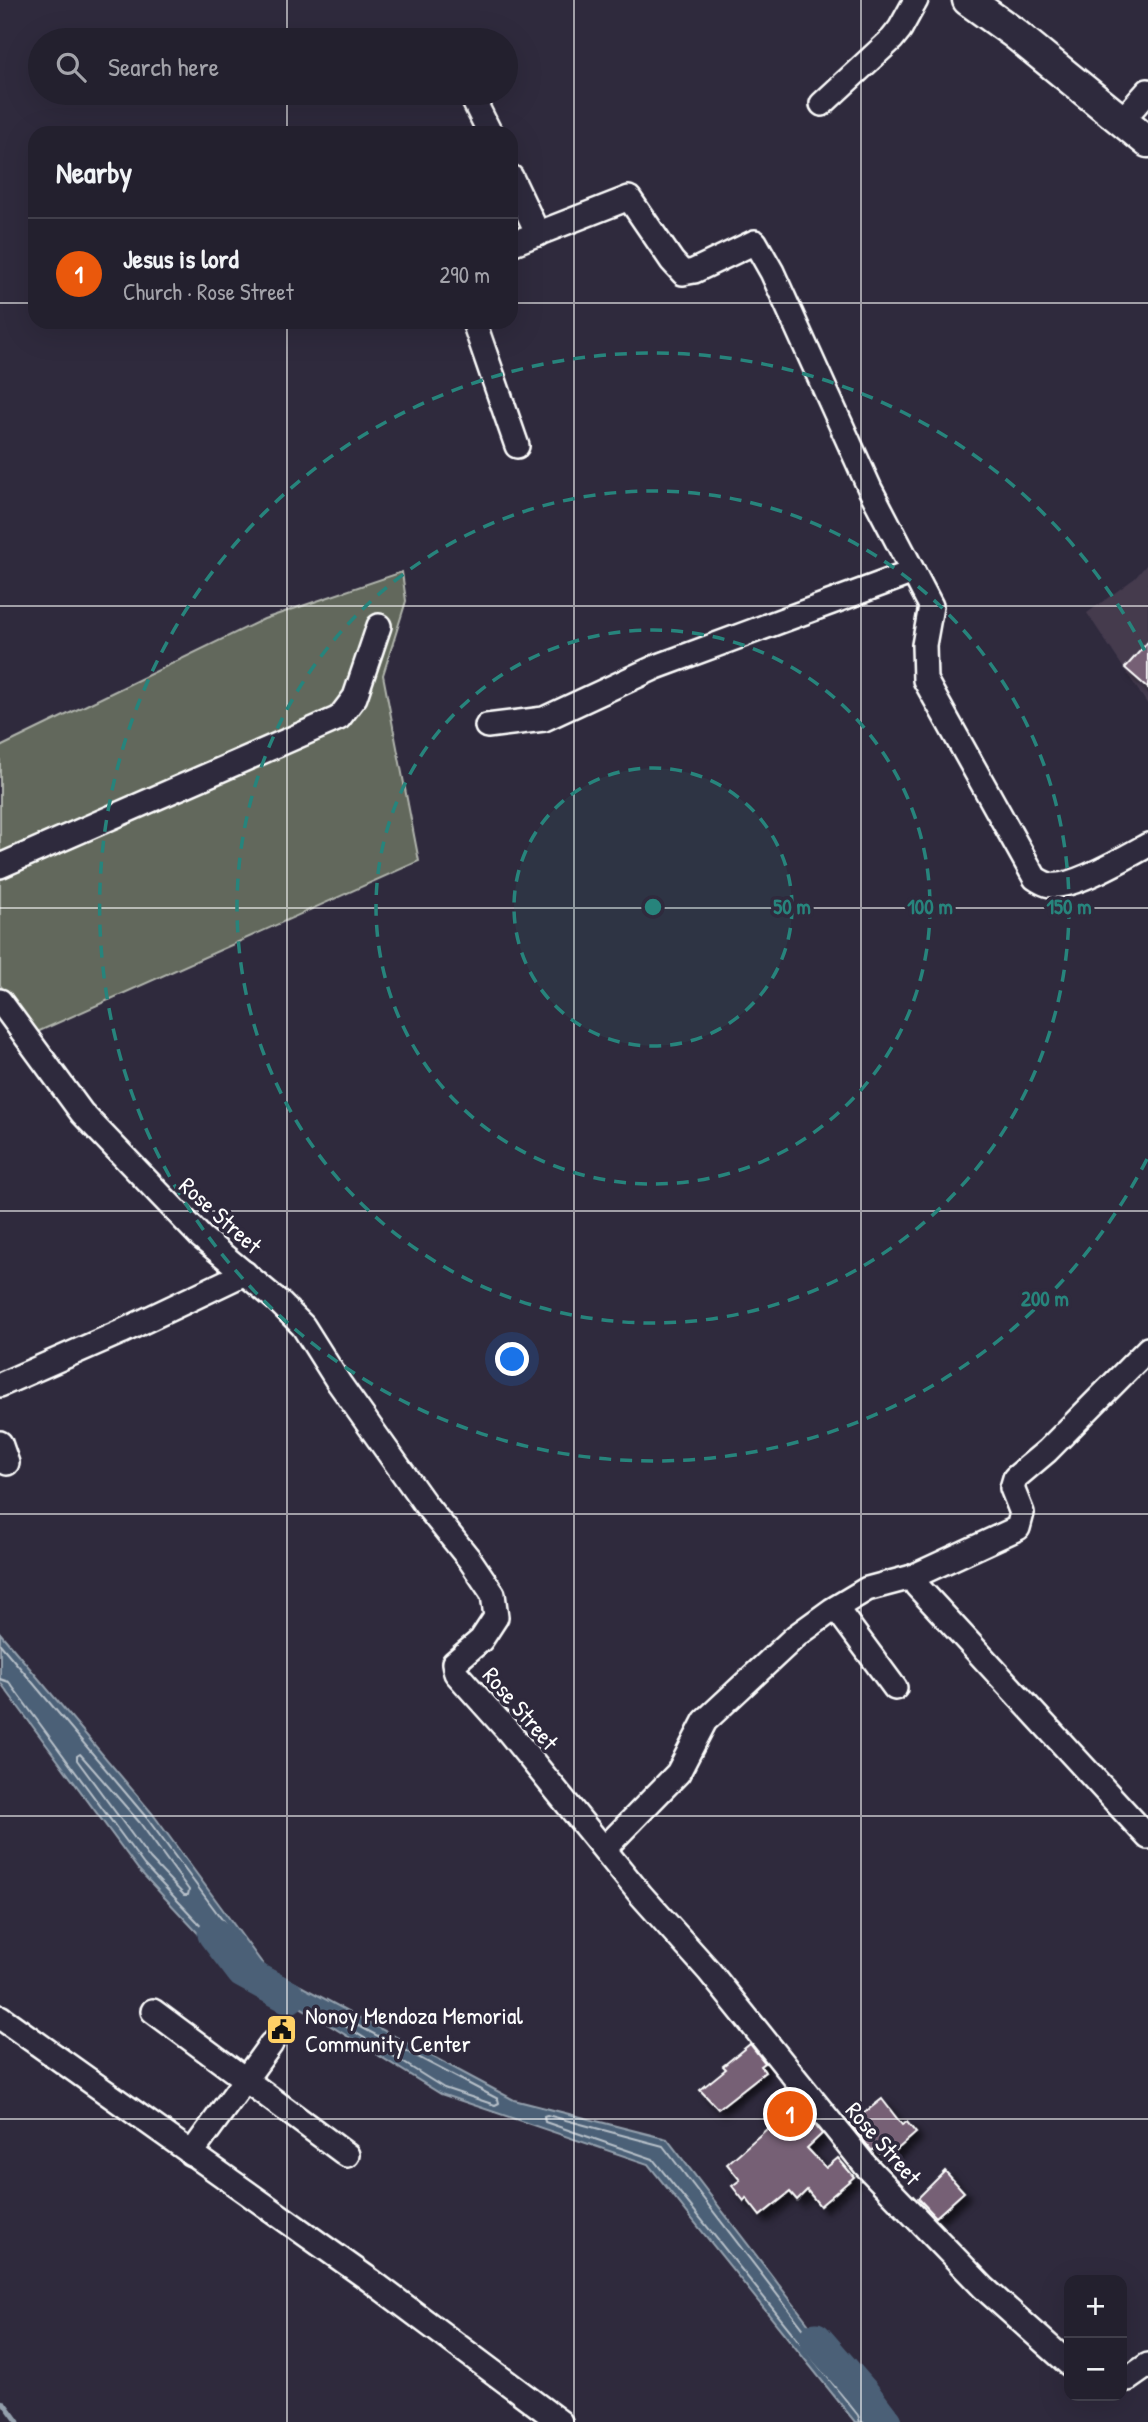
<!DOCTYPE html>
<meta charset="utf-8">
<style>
:root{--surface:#23202e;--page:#2f2d3a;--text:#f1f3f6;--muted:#a3a3aa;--line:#403e4a;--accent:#ea580c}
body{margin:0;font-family:"Patrick Hand",sans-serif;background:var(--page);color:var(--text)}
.controls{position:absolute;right:21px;bottom:21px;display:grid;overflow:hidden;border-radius:14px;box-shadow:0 7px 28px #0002}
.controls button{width:63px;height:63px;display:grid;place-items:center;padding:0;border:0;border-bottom:2px solid var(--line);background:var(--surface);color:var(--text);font:35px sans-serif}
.you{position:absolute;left:513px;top:1360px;width:24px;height:24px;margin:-18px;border:5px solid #fff;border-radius:50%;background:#1a73e8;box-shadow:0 0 0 10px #1a73e833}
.badge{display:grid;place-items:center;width:46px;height:46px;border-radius:50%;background:var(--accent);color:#fff;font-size:23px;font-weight:700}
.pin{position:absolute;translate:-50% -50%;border:4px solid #fff;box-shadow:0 2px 7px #0006}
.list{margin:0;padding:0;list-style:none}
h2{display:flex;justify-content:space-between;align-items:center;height:91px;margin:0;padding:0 28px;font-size:30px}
h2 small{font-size:23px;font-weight:400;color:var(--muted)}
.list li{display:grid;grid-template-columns:46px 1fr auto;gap:21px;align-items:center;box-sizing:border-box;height:112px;padding:0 28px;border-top:2px solid var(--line)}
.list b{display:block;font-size:26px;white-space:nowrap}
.list p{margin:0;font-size:23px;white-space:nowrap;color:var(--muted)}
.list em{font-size:23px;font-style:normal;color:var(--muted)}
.icon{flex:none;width:38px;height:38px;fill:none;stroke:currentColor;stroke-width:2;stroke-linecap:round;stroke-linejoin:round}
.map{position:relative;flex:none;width:1148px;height:2422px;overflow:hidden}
.search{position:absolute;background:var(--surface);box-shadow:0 7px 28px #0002;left:28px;top:28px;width:490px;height:77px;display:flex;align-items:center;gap:18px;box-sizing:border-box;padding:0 24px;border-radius:38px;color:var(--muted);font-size:26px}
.panel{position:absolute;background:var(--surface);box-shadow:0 7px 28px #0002;left:28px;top:126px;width:490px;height:203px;border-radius:21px}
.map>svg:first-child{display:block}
.built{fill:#443a4e}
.green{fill:#62685b;stroke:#b0b4ad;stroke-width:2}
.water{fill:#4c6177;stroke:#94a0ad;stroke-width:2}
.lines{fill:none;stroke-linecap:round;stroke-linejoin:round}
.shore{stroke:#b7c0c9;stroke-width:2}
.stream{stroke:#94a0ad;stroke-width:5}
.river{stroke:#4c6177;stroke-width:33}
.building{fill:#766074;stroke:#fff;stroke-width:2;filter:url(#shadow)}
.minor-casing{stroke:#fff;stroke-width:28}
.major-casing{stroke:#fff;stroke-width:35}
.minor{stroke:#2f2a3d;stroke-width:23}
.major{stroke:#2f2a3d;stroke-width:30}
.grid{fill:none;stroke:#fff;stroke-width:2;stroke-opacity:0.55}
.ring{fill:none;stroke:#27847c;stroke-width:3.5;stroke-dasharray:12 9}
.labels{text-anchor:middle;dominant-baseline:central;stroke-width:7;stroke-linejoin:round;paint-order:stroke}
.street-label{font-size:24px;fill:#fff;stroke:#2f2a3d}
.poi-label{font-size:24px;fill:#fff;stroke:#2f2a3d;text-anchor:start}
.centre{fill:#27847c;stroke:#2f2a3d;stroke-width:3.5}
.ring-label{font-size:21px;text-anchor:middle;font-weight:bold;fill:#27847c;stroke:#2f2a3d;stroke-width:7;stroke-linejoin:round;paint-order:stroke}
</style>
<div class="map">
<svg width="1148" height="2422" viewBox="0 0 1148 2422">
<defs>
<filter id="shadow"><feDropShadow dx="6" dy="6" stdDeviation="3.5" flood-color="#0009"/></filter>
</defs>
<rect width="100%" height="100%" fill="#2f2a3d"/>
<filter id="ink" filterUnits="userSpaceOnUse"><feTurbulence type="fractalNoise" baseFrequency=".0143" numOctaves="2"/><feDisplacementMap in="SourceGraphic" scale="14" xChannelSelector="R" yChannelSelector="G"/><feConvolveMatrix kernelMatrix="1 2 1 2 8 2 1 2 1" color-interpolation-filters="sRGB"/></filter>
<g filter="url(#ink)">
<polygon class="built" points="1148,563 1148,705 1087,613 1135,578"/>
<polygon class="green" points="402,572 406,601 383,675 419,861 35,1033 0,985 0,875 341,725 348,694 333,712 0,857 0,747 264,619"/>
<polygon class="water" points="0,1633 152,1813 265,1967 514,2100 667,2139 884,2422 855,2422 648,2164 441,2094 221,1958 138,1869 0,1682"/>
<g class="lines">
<g class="shore">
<polyline points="0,1644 146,1817 252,1960 251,1965 247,1966 226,1952 144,1865 9,1682 0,1679"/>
<polygon points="80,1754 140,1823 189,1890 188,1895 184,1895 150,1859 77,1760 77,1756"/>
<polygon points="334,2013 498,2099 499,2103 495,2105 444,2088 334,2019 332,2016"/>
<polyline points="860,2422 858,2415 653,2159 545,2122 544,2116 547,2115 663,2146 875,2422"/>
</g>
<polyline class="stream" points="0,2402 4,2403 18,2422"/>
<g class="river">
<polyline points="214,1934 243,1972 289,1997"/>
<polyline points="816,2339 863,2393 885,2422"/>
</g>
</g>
<g class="building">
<polygon points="1148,642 1148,688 1125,668"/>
<polygon points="750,2044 765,2063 761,2066 765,2072 718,2109 700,2090 726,2069 723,2066"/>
<polygon points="792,2096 822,2134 807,2148 826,2168 838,2158 854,2177 820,2206 807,2190 797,2200 790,2192 760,2216 746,2198 744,2201 732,2186 740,2180 727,2164 776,2121 770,2114"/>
<polygon points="882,2099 902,2125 907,2122 916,2133 885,2160 875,2148 872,2151 850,2124"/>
<polygon points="945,2171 964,2192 936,2217 918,2198"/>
</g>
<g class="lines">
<defs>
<g id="minor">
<polyline points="470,93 490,133"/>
<polyline points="822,104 892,39 900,29 916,0"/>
<polyline points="1122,120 1148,91"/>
<polyline points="511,177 538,234"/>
<path d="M511,244L629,198L672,261L683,273L694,271L755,242L772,272L870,489L931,606L924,645L925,680L1035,878C1040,881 1044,884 1050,885C1072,889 1128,856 1148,845"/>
<polyline points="474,322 517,446"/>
<polyline points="487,726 544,719 656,667 913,572"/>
<polyline points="0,866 339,718 355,697 379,626"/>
<polyline points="0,1001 82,1113 201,1237 278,1301 303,1326 339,1383 425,1504 470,1560 493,1594 496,1617 481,1640 454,1663 456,1673 508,1731 641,1895 709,1971 865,2165 984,2288 1069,2364"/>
<polyline points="0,1385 121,1332 245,1273"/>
<polyline points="0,1443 7,1463"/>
<polyline points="912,1577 917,1586 1148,1837"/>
<polyline points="836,1608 895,1688"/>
<polyline points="605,1848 678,1773 705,1721 796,1636 832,1610 867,1589 912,1577 1018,1528 1022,1513 1012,1488 1015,1478 1047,1451 1148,1349"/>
<polyline points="153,2011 347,2155"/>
<polyline points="0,2017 370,2280 560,2422"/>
<polyline points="191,2154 271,2044"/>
<polyline points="1122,2380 1128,2379 1148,2365"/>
</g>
<polyline id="major" points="968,0 1014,33 1148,142"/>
</defs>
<use href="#minor" class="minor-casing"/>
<use href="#major" class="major-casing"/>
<use href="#minor" class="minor"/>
<use href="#major" class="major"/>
</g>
</g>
<path class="grid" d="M287,0V40M574,0V2422M861,0V2422M287,93V133M0,303H35M511,303H1148M287,322V2422M0,606H1148M0,908H1148M0,1211H1148M0,1514H1148M0,1816H1148M0,2119H1148"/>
<circle cx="653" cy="907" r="139" fill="#27847c" fill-opacity=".12"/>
<g class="ring">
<circle cx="653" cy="907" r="139"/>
<circle cx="653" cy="907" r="277"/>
<circle cx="653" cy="907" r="416"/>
<path d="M1147 1159A554 554 0 1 1 1147 655"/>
</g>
<defs>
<symbol id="civic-square" viewBox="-11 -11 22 22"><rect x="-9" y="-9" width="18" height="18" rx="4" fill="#ffd166" stroke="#2f2a3d"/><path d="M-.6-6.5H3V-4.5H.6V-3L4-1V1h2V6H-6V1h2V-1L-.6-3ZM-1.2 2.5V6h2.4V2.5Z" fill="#111"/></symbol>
</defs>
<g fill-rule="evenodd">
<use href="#civic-square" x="264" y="2012" width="35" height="35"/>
</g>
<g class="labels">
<g class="street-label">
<text transform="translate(221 1215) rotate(42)">Rose Street</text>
<text transform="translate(521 1708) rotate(49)">Rose Street</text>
<text transform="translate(884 2143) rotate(49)">Rose Street</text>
</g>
<g class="poi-label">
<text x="305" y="2015">Nonoy Mendoza Memorial<tspan x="305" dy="28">Community Center</tspan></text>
</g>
</g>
<circle cx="653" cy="907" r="10" class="centre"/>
<g class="ring-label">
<text x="792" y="914">50 m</text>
<text x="930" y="914">100 m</text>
<text x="1069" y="914">150 m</text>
<text x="1045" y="1306">200 m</text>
</g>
</svg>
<div class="controls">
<button>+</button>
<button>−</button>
</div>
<div class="you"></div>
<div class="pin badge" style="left:790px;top:2114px">1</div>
<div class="search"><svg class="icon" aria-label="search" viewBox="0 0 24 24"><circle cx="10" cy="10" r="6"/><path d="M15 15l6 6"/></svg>Search here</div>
<section class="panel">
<h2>Nearby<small></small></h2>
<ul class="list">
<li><span class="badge">1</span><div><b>Jesus is lord</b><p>Church · Rose Street</p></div><em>290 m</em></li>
</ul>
</section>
</div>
